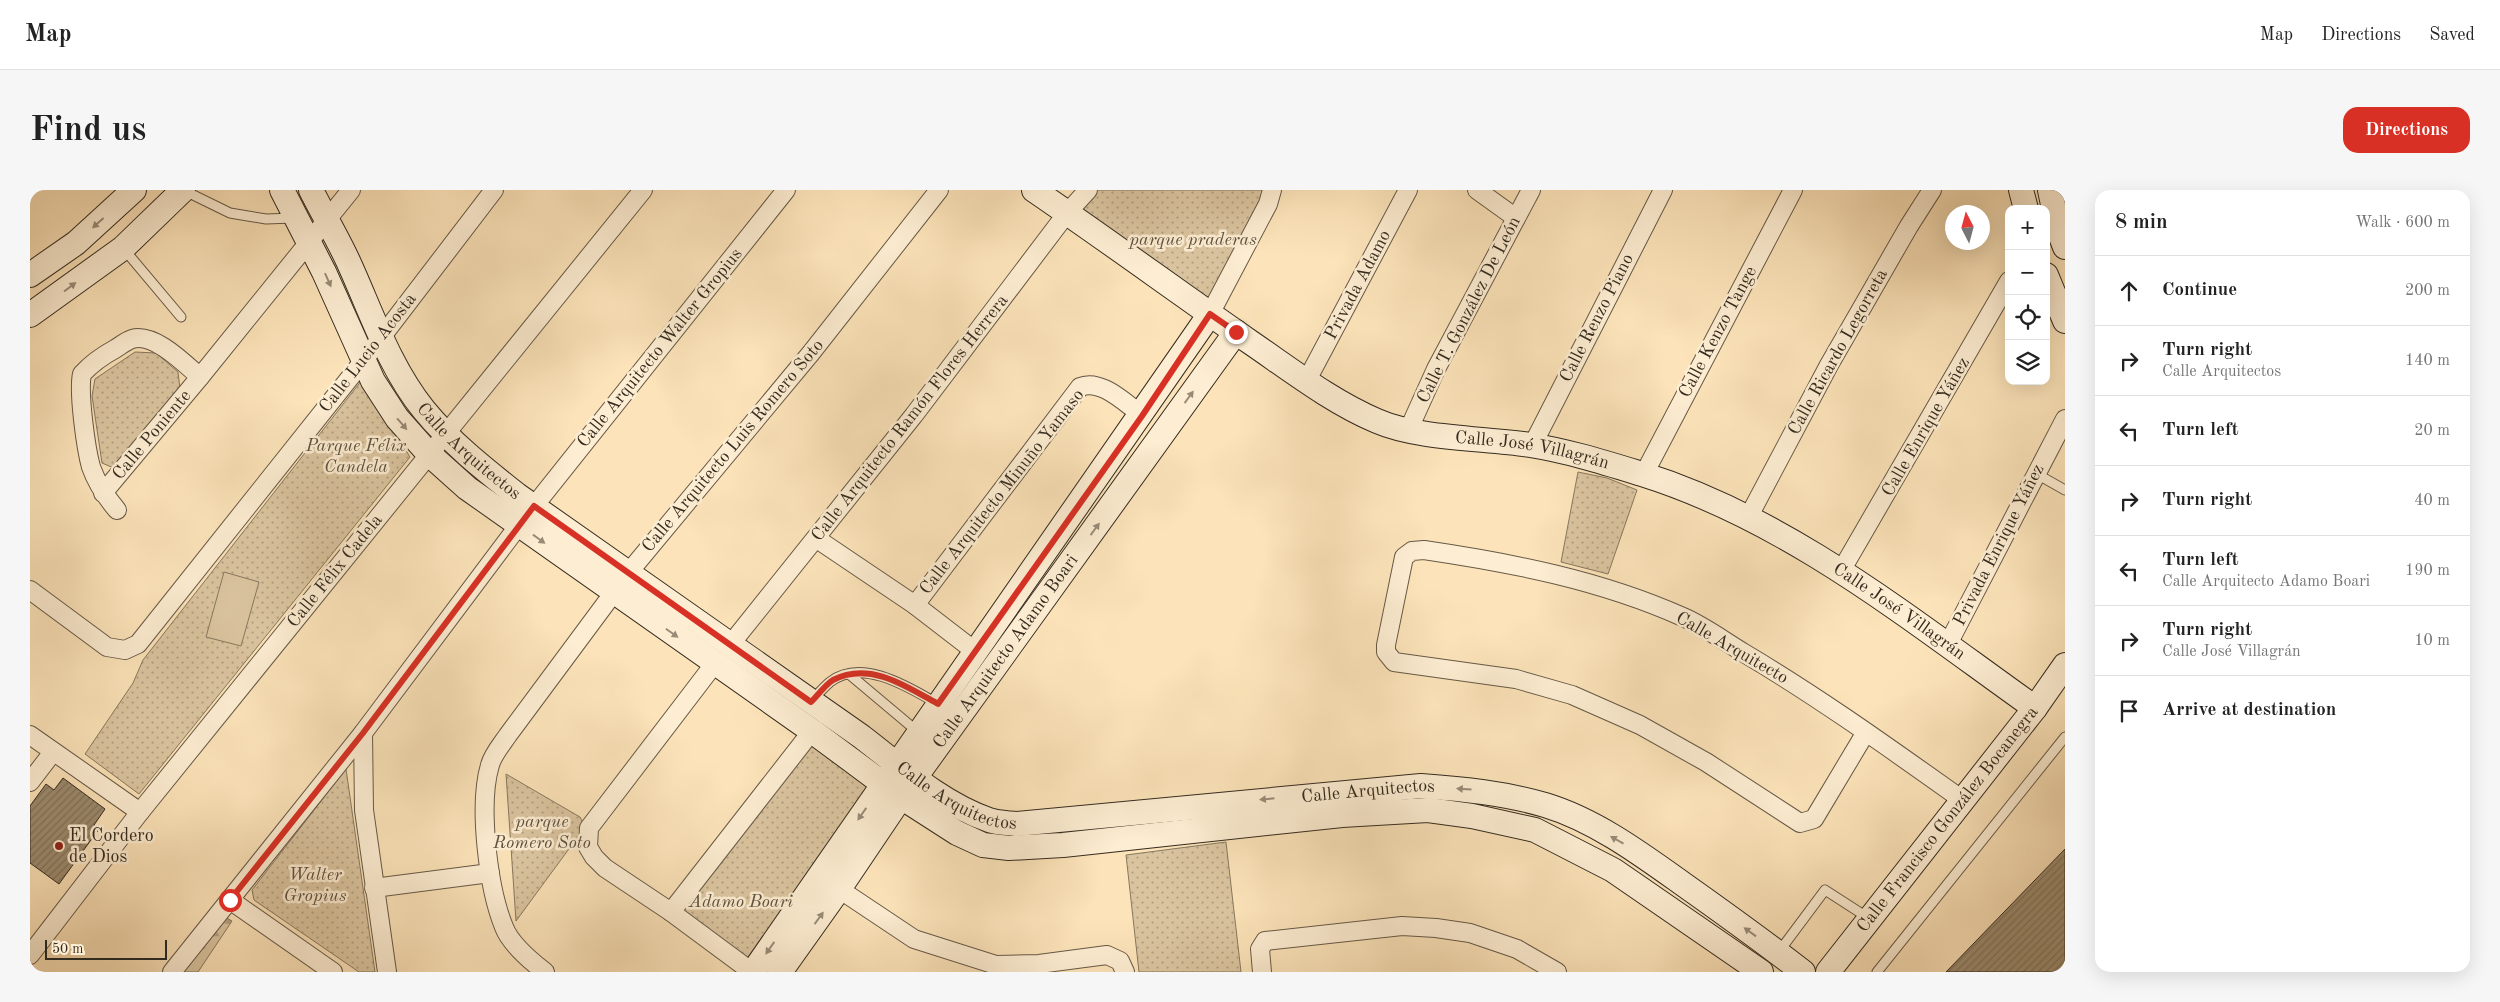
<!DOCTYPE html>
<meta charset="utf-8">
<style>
:root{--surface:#fff;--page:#f6f6f6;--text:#222;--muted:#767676;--line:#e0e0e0;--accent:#d93025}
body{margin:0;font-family:"Old Standard TT",serif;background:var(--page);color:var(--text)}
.controls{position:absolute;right:15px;top:15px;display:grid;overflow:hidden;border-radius:10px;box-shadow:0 5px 20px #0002}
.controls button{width:45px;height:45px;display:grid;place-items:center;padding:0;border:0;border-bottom:1px solid var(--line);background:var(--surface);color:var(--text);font:25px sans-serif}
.compass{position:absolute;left:1915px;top:15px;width:45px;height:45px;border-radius:50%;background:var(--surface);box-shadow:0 5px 20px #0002;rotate:354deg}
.scale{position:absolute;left:15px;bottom:12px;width:122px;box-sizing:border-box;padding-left:5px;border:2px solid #342b1f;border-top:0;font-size:14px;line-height:18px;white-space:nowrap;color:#342b1f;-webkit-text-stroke:4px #fdedd2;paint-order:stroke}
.stop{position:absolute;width:15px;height:15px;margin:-11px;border:4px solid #d93025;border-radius:50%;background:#fff}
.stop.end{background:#d93025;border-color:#fff;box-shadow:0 1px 5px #0008}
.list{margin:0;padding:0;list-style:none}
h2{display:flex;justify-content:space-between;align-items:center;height:65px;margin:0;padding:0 20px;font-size:21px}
h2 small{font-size:16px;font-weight:400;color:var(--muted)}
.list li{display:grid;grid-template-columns:32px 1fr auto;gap:15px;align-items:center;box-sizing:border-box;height:70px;padding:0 20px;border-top:1px solid var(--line)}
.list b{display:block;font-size:19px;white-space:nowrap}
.list p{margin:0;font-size:16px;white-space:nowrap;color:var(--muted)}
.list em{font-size:16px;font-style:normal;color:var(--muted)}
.icon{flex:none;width:28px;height:28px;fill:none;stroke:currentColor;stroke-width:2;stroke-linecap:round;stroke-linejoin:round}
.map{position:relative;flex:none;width:2035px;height:782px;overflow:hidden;border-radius:15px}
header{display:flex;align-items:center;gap:30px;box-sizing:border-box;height:70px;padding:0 25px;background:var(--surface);border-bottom:1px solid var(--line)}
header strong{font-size:24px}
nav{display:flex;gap:28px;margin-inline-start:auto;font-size:18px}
.intro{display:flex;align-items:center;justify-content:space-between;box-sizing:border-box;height:120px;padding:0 30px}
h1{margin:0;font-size:35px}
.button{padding:12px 22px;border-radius:15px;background:var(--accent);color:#fff;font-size:18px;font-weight:700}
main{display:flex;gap:30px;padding:0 30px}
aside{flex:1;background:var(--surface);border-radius:15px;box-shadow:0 5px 20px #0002}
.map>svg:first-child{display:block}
.forest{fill:url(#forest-firs);stroke:#87785f}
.park{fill:url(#park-dots);stroke:#87785f}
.garden{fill:#dac49f;stroke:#87785f}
.building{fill:url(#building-hatch);stroke:#342b1f}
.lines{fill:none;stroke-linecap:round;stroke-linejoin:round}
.lane-casing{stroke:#665946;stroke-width:11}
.street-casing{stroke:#665946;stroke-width:20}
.secondary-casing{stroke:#342b1f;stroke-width:26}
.lane{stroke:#fdedd2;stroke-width:9}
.street{stroke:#fdedd2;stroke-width:18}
.secondary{stroke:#fdedd2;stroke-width:24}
.oneway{fill:#988c78}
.route{stroke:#d93025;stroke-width:6}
.poi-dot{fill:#8f2418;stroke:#fdedd2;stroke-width:2}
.labels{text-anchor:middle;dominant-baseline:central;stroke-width:5;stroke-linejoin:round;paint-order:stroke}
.park-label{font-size:18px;font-style:italic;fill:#5e513f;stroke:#fdedd2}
.street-label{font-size:18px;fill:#342b1f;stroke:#fdedd2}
.poi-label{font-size:18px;fill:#342b1f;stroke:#fdedd2;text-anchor:start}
</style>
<header>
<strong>Map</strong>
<nav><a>Map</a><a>Directions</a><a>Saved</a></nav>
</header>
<div class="intro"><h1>Find us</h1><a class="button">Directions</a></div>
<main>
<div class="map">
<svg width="2035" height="782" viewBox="0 0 2035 782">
<defs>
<pattern id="forest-firs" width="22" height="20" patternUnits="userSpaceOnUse" patternTransform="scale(1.25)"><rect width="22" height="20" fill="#dac49f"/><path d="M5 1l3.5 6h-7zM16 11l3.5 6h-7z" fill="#b29f81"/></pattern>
<pattern id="park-dots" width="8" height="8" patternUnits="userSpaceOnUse" patternTransform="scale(1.25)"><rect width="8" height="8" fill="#dac49f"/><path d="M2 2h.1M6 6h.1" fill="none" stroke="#b29f81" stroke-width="1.8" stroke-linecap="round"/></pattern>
<pattern id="building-hatch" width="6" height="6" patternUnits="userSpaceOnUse" patternTransform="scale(1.25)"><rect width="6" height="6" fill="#9c8b6f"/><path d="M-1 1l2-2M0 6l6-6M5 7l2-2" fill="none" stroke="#80725b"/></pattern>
</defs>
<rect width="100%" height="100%" fill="#fce3b9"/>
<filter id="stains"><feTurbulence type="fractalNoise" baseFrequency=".004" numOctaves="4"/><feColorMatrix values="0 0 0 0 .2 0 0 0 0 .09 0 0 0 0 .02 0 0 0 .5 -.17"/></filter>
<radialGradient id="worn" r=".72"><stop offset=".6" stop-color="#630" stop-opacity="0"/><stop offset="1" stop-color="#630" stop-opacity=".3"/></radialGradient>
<polygon class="forest" points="195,727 202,731 168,782 150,782"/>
<g class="park">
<polygon points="1058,0 1242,0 1180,124 1037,23"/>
<polygon points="105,162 126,163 148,182 150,199 86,279 72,273 62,206 65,189"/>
<polygon points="332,190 380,267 109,604 55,564 103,493 113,470"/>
<polygon points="1548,282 1577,288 1607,300 1578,384 1531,372"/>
<polygon points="782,541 853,593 723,782 641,722"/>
<polygon points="316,579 345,782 329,782 224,710 222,700"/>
<polygon points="476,584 550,627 555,637 486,731"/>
<polygon points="1196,652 1211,782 1109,782 1096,665"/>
</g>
<polygon class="garden" points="194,382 229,392 211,456 176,447"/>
<g class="building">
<polygon points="33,588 75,619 64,635 69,639 29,694 0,673 0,616 16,594 24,600"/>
<polygon points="2035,659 2035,782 1916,782"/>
</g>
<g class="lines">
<defs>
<g id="lane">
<polyline points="153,0 200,23 236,29 264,28"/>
<polyline points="93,58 151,127"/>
<polyline points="2005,283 2035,300"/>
<polyline points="819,484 888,542"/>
<path d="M781,511C787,505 793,498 800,492C832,467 880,498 908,514"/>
<polyline points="1748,763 1795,700 1840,729"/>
<polyline points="1847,782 2035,547"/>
</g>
<g id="street">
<polyline points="1447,0 1486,28"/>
<polyline points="1180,124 1238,14 1242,0"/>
<polyline points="1277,190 1378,0"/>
<polyline points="1378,241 1406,179 1501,0"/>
<polyline points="1502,256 1633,0"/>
<polyline points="1614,284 1763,0"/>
<polyline points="73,303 170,187 321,0"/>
<path d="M87,320C76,307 67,294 61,277C56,259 48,202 52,184C62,173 72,166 85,159C90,156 96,151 102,149C124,142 155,174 170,187"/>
<polyline points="1719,326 1799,175 1879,36 1902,0"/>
<polyline points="787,349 885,415 946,462"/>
<polyline points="1811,381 1979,91"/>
<polyline points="0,400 77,457 95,460 108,454 334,170 464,0"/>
<path d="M885,415L1050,197C1071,188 1096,214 1112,225"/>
<polyline points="700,455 884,225 1037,23 1058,0"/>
<polyline points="1917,456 2035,229"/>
<polyline points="685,473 559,638 558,657 564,667 575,678 641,722 722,782"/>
<path d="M1836,542L1784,629L1770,633L1676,572L1610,535L1542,505L1486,489L1364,472L1356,462V455L1374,367L1382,361L1394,360C1482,373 1570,390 1653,427C1674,436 1694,451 1714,463C1790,508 1862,560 1934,611"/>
<polyline points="333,543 334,620 357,782"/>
<polyline points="0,545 110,622"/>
<polyline points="0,592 23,562"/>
<polyline points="344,698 460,683"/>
<polyline points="809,699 884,749 966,775 1009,774 1077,765 1090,771 1095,782"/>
<polyline points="200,710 303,782"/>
<polyline points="641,722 782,541"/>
<polyline points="0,765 110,622 613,0"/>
<polyline points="142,782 333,543 489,335 756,0"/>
<path d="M515,782C502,772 480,753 474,737C458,698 448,615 460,575C463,564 472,554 478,545L599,382L781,163L909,0"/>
<polyline points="1232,782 1230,759 1235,751 1372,736 1406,738 1440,743 1487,759 1527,782"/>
</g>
<g id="secondary">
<polyline points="252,0 294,82 343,191 367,228 399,264 437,298 782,541 871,607 927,643 953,655 979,658 1033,655 1312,625 1398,620 1442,626 1505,640 1583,680 1731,782"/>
<path id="s1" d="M281,0C293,24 307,47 318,71C341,121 359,177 394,220C421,253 454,279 487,305L832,547C871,577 912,614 959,630C967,633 977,633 986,634L1391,596C1433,599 1474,603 1515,615C1565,630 1611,664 1653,694C1694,723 1734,752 1773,782"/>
<path id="s2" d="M1004,0C1077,50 1148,102 1220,152C1261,180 1302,212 1347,231C1388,249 1455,248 1500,255C1538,261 1576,273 1612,284C1759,330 1881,430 2005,518"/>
<polyline points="1991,0 1996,19"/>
<polyline points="2020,0 2028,39 2035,57"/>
<polyline points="0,85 46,53 104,0"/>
<polyline points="2016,85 2035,131"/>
<polyline points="0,125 93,58 153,0"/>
<polyline points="723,782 1180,124"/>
<path id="s3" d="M750,782L809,699L871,607L1206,142"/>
<path id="s4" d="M1798,782L2005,518L2035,475"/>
</g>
</defs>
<use href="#lane" class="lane-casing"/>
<use href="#street" class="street-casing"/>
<use href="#secondary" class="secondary-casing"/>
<use href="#lane" class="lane"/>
<use href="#street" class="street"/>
<use href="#secondary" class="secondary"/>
</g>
<defs><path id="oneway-solid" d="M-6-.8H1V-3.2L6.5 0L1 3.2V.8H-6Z" transform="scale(1.25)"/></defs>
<g class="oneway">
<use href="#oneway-solid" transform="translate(68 33) rotate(138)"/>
<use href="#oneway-solid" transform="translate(298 90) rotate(66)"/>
<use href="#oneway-solid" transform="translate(40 97) rotate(-37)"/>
<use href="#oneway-solid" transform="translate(1159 207) rotate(-54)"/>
<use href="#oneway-solid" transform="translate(372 234) rotate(49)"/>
<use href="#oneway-solid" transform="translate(1065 339) rotate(-54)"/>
<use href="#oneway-solid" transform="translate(509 349) rotate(36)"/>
<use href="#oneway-solid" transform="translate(642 443) rotate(35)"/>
<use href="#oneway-solid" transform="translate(1434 599) rotate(-176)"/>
<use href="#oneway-solid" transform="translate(1237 609) rotate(174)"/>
<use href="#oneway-solid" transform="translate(832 624) rotate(125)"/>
<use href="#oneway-solid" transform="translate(1587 650) rotate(-151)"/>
<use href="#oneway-solid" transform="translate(789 728) rotate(-54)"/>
<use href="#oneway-solid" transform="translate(1720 742) rotate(-144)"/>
<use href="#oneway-solid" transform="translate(740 758) rotate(125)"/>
</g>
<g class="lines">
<path class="route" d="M200,710L333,543L504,316L781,512C788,505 795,495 803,490C840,471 876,496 908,514L1112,226L1180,124L1206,142"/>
</g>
<circle class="poi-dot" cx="29" cy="656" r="5"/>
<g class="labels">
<g class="park-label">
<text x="1163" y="50">parque praderas</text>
<text x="326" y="256">Parque Félix<tspan x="326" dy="21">Candela</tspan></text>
<text x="512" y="632">parque<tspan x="512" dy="21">Romero Soto</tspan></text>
<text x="285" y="685">Walter<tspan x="285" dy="21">Gropius</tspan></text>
<text x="711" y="712">Adamo Boari</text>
</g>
<g class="street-label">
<text transform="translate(1328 95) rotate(-62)">Privada Adamo</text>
<text transform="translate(1439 120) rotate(-63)">Calle T. González De León</text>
<text transform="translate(1567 128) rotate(-63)">Calle Renzo Piano</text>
<text transform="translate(1688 142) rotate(-62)">Calle Kenzo Tange</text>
<text transform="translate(630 158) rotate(-51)">Calle Arquitecto Walter Gropius</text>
<text transform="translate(1808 162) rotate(-61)">Calle Ricardo Legorreta</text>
<text transform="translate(338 163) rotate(-52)">Calle Lucio Acosta</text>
<text transform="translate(880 228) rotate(-52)">Calle Arquitecto Ramón Flores Herrera</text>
<text transform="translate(1896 237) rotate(-60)">Calle Enrique Yáñez</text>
<text transform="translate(122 245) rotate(-50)">Calle Poniente</text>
<text transform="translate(703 256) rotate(-50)">Calle Arquitecto Luis Romero Soto</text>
<text stroke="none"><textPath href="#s1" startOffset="309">Calle Arquitectos</textPath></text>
<text stroke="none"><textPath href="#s2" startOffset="572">Calle José Villagrán</textPath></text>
<text transform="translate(972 302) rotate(-52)">Calle Arquitecto Minuño Yamaso</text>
<text transform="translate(1969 355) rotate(-63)">Privada Enrique Yáñez</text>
<text transform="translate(305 381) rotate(-51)">Calle Félix Cadela</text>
<text stroke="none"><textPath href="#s2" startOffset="978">Calle José Villagrán</textPath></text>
<text transform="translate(1702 458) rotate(30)">Calle Arquitecto</text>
<text stroke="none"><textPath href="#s3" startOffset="392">Calle Arquitecto Adamo Boari</textPath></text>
<text stroke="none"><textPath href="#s1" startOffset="909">Calle Arquitectos</textPath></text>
<text stroke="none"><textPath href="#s1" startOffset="1329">Calle Arquitectos</textPath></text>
<text stroke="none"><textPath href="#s4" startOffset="194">Calle Francisco González Bocanegra</textPath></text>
</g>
<g class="poi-label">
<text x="39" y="646">El Cordero<tspan x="39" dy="21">de Dios</tspan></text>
</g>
</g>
<rect width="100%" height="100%" filter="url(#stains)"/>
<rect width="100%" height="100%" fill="url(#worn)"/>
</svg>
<div class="controls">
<button>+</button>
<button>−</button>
<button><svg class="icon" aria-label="locate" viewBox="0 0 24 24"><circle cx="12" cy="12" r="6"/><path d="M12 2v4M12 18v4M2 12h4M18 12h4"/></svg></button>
<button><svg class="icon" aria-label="layers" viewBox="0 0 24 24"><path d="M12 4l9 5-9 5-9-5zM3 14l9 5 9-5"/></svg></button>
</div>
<svg class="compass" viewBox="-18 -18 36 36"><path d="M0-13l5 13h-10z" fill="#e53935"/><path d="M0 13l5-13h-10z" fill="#767676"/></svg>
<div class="scale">50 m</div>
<div class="stop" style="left:200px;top:710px"></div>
<div class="stop end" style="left:1206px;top:142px"></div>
</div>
<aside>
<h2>8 min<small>Walk · 600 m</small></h2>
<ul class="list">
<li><svg class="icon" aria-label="ahead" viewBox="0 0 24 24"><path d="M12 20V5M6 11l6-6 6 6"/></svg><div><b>Continue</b></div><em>200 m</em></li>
<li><svg class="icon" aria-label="right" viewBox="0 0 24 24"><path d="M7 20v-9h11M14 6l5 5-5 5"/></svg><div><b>Turn right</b><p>Calle Arquitectos</p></div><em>140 m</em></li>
<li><svg class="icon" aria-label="left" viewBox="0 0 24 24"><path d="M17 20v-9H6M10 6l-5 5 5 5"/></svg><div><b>Turn left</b></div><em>20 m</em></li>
<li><svg class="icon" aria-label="right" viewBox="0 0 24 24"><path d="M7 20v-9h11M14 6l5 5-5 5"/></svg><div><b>Turn right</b></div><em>40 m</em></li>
<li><svg class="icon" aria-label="left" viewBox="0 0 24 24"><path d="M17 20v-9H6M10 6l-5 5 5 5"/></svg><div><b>Turn left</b><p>Calle Arquitecto Adamo Boari</p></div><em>190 m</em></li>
<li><svg class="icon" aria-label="right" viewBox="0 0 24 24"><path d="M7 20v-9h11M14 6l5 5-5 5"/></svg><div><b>Turn right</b><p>Calle José Villagrán</p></div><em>10 m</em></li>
<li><svg class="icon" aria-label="arrive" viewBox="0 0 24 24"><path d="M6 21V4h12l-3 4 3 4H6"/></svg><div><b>Arrive at destination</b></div></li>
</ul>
</aside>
</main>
